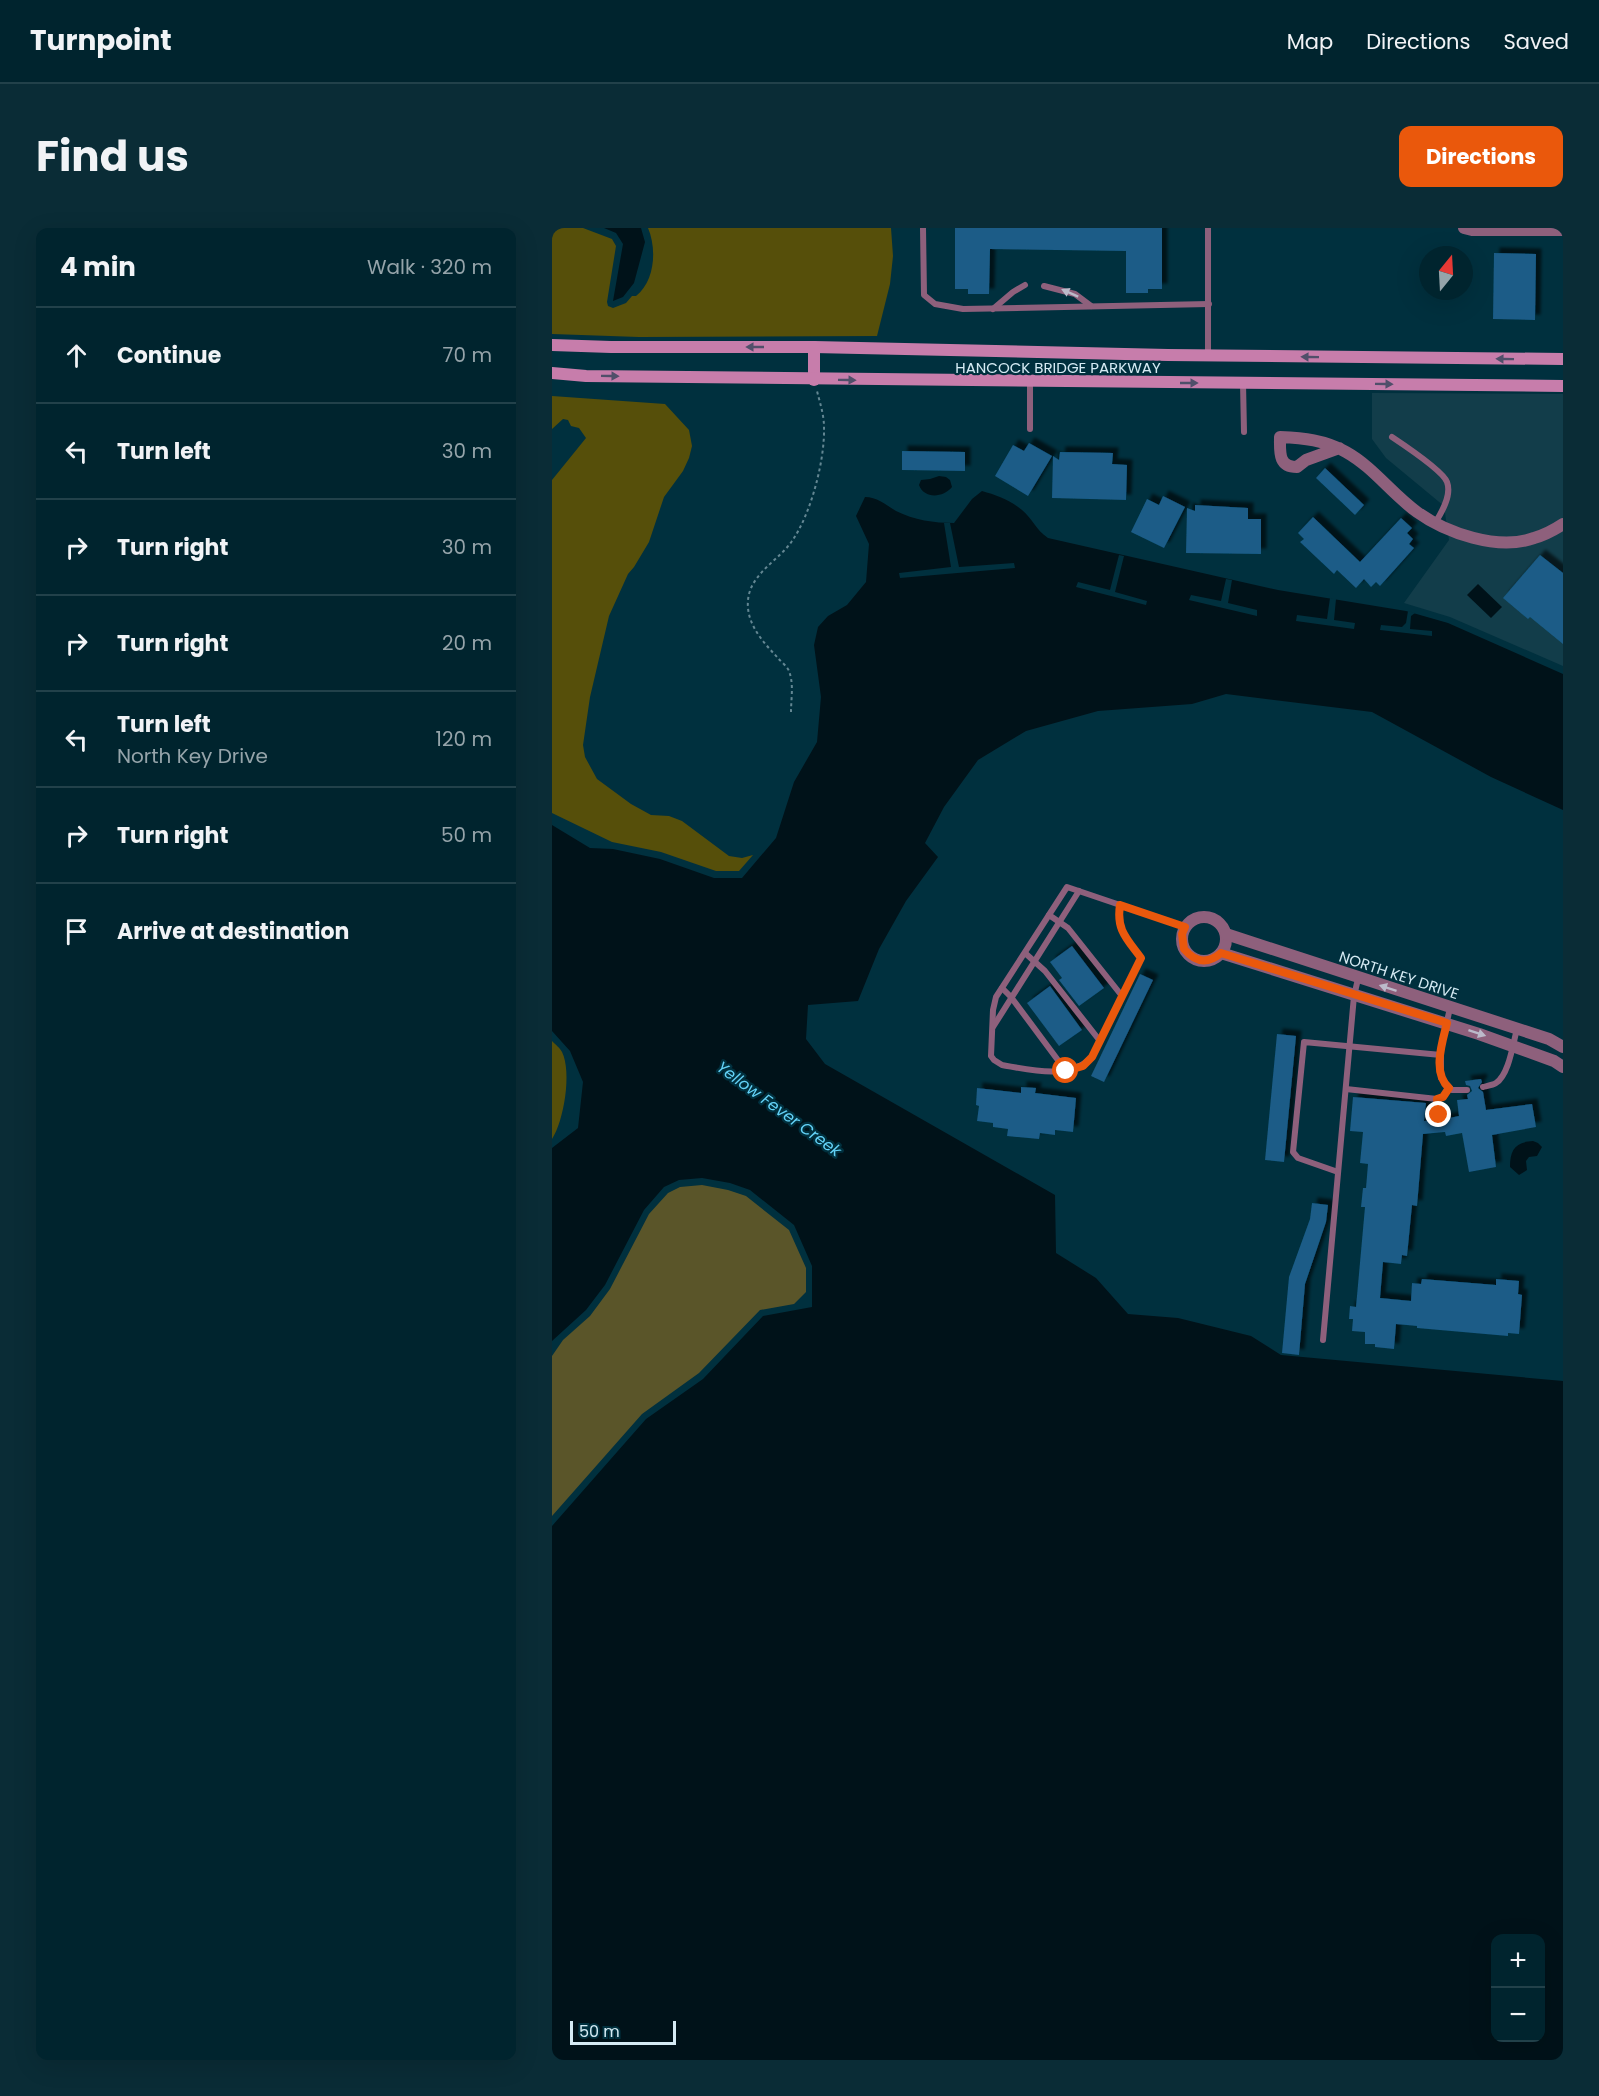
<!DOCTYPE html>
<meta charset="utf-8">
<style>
:root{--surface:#00242e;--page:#0a2c36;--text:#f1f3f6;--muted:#95a4aa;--line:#22414a;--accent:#ea580c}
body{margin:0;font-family:Poppins,sans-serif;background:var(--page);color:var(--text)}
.controls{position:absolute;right:18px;bottom:18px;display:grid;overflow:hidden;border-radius:12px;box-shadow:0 6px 24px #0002}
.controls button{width:54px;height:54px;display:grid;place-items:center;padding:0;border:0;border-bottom:2px solid var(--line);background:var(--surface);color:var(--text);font:30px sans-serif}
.compass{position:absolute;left:867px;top:18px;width:54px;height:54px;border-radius:50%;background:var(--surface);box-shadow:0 6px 24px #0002;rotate:18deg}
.scale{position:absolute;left:18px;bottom:15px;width:106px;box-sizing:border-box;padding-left:6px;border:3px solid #d5ebf4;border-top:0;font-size:16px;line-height:21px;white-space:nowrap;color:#d5ebf4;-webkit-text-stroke:4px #00303e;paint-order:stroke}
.stop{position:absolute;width:18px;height:18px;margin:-14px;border:4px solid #ea580c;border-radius:50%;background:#fff}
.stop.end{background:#ea580c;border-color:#fff;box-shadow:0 2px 6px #0008}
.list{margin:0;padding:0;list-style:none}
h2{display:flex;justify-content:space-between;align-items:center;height:78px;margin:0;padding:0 24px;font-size:26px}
h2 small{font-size:20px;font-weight:400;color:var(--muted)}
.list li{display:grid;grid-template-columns:39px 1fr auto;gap:18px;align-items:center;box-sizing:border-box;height:96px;padding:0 24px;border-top:2px solid var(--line)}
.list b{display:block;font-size:22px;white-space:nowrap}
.list p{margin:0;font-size:20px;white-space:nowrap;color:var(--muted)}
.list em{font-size:20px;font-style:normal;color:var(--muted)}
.icon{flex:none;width:33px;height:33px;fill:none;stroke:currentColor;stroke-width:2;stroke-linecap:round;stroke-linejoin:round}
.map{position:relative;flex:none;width:1011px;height:1832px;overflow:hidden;border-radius:12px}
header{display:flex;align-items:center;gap:36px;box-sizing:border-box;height:84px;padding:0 30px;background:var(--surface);border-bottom:2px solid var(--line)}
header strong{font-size:28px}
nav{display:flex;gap:33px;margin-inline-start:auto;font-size:21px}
.intro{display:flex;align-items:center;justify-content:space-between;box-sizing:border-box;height:144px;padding:0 36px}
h1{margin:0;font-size:42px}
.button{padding:15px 27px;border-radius:12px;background:var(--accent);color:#fff;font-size:21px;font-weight:700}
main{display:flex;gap:36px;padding:0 36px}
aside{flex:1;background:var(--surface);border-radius:12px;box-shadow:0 6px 24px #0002}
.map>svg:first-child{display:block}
.built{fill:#123d4a}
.green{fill:#564f0a}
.forest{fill:#5a5529}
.water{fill:#001219;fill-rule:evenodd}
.pier{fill:#00303e}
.building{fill:#1a5c87;filter:url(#shadow)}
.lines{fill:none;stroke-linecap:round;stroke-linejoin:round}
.path{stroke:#638793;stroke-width:2;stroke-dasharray:3 3;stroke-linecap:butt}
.lane{stroke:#8e607c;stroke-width:6}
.street{stroke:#8e607c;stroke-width:12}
.secondary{stroke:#c77dab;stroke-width:12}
.oneway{fill:#bcbaca}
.oneway2{fill:#504f6a}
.route{stroke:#ea580c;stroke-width:8}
.labels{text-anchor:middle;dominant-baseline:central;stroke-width:4.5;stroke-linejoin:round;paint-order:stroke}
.street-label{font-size:15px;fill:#d5ebf4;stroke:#00303e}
.water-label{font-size:16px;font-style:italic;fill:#63d2f7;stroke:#00303e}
</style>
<header>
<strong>Turnpoint</strong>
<nav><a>Map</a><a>Directions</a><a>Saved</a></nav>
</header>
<div class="intro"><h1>Find us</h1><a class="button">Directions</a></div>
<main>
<aside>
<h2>4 min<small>Walk · 320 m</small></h2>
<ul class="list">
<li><svg class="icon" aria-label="ahead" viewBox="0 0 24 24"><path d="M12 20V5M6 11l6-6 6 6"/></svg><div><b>Continue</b></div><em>70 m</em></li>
<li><svg class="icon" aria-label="left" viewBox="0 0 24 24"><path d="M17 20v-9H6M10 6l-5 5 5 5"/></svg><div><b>Turn left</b></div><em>30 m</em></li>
<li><svg class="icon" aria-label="right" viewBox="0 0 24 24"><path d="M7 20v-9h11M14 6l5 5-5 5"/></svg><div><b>Turn right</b></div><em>30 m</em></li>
<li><svg class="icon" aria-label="right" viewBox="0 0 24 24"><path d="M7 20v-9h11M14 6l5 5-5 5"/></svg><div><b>Turn right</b></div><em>20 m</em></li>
<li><svg class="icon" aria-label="left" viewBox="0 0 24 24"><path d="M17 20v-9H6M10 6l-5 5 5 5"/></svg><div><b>Turn left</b><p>North Key Drive</p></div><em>120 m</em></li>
<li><svg class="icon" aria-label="right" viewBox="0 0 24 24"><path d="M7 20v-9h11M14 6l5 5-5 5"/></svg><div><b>Turn right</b></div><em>50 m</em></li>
<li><svg class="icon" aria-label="arrive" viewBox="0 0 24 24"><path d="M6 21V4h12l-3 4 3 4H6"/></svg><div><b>Arrive at destination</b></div></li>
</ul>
</aside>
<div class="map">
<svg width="1011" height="1832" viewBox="0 0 1011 1832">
<defs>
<filter id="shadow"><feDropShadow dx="5.5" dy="-5.5" stdDeviation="1.5" flood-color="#0009"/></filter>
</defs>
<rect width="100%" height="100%" fill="#00303e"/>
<polygon class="built" points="820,165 1011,166 1011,438 898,389 852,375 897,312 892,278 834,230 820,211"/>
<g class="green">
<path d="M0,0H31L60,11L64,18L55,74L56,78L61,80L74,75L80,68H84C103,53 105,21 96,0H339L341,28L338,56L325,108L87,109L0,106Z"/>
<polygon points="0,168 113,176 137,202 140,218 137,230 131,243 112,269 97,314 82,339 76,346 57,388 38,469 31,517 33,529 45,551 79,576 99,587 117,588 130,593 177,628 190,630 201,627 187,643 164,643 109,624 60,614 0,585 0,252 34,210 27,200 19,198 16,192 11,191 0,201"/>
<path d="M0,813C3,816 8,820 10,824C20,844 12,893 0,911Z"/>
</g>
<polygon class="forest" points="150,957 176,962 194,968 237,1002 254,1040 254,1064 242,1076 208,1082 147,1145 90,1186 0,1288 0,1128 11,1112 38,1088 58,1061 97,986 116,965 128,959"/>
<g class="water">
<polygon points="52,0 89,0 93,14 82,55 71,69 61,73 71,16 64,5"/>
<path d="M387,248L394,249L398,252L400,259C391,270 372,271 367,257L369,252L378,251Z"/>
<path d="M430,263C444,267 458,272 470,282C480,290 484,302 496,310L726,362L854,383L896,395L1011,446V582L939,549L820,484L674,466L640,476L546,483L474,503L426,532L392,579L373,615L386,629L354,673L327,721L306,773L256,777L254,811L273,836L503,967L504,1025L544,1050L576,1086L626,1090L699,1108L729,1127L1011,1153V1832H0V1298L94,1191L151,1151L211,1088L260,1079V1038L242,997L198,962L178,955L150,950L127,952L112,959L92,982L53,1057L34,1082L0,1113V920L26,900L31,854L18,823L0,803V597L38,620L61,621L108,631L162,650H190L224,610L242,554L265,514L269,469L262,417L266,399L276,388L295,377L314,354L317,316L304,288L313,269C325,269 334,277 344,283C362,292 382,295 402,295L420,271ZM944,1710H988V1810H944Z"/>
<polygon points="926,356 950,379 939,390 915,367"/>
<path d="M981,913L986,915L990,919L985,928L977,929L974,933L975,942L967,947L958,939C958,922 963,914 981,913Z"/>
</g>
<g class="pier">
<polygon points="392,295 398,295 407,339 462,335 463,340 348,350 347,345 399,339"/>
<polygon points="567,327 572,328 563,364 595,373 594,377 524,359 526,354 558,362"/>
<polygon points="674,351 680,352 676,375 705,382 705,388 637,372 639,367 669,373"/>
<polygon points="778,370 784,371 782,392 803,395 802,401 744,393 745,387 775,391"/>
<polygon points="856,383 863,385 859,388 858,401 880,403 880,408 828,402 829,397 850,399 854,395"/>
</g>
<g class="building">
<polygon points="403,0 610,0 610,61 596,61 596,65 574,65 574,23 438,21 437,66 416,66 416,61 403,61"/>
<polygon points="942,25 984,26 983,92 941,91"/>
<polygon points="477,215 500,228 476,268 443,248 461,217 472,223"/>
<polygon points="350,223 413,224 413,243 350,242"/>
<polygon points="508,224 561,225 560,236 575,237 574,272 500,270 501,228 507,232"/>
<polygon points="773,240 812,277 803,287 764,250"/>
<polygon points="611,268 633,279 612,320 579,304 595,271 607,277"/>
<polygon points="643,277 696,280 696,291 709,291 709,326 634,325 635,280 643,283"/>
<polygon points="761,289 808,334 849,290 860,300 855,305 861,311 857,316 862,320 828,358 824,354 819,359 812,351 804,360 785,342 782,346 748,314 752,311 746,305"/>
<polygon points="988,327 1011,345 1011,416 978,389 976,391 951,370"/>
<polygon points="520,718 552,760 527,778 507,752 510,750 498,734"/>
<polygon points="588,746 601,752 552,854 539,848"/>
<polygon points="498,758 530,802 507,818 475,775"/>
<polygon points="725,806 744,808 732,934 713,932"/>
<polygon points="929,851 930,854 926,860 931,864 934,882 980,876 984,899 940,907 944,939 917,944 910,905 894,908 893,904 871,906 865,978 860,977 855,1028 850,1027 849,1036 831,1034 828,1070 859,1073 860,1055 869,1056 870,1051 944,1057 944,1051 967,1053 966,1066 970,1067 967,1106 956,1105 956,1108 865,1100 865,1098 844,1096 842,1121 823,1119 823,1116 813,1116 813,1104 800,1103 801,1091 797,1091 798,1078 804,1079 813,979 809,979 811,960 814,960 816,936 808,935 811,904 798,903 801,869 874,875 872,893 888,892 907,888 905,872 916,871 915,867 920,863 918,858 914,857 913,853"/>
<polygon points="469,859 484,860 483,865 524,870 521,904 503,902 503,907 488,905 487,911 455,908 456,901 441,899 441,895 425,893 427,878 424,877 425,860 469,865"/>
<polygon points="760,975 776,977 774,994 753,1056 747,1127 730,1125 737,1049 758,991"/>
</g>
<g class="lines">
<path class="path" d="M239,484C239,471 242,456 237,443C235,438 229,434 226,430C209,412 191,392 197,366C203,343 228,331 240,313C259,286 273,232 272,199C272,187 268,175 265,163"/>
<g class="lane">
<polyline points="371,0 372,67 383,76 411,81 657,76"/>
<polyline points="492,58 523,66 539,78"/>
<polyline points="441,81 461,64 473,57"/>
<polyline points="656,127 656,0"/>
<polyline points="691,155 692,204"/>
<polyline points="478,201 478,154"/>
<path d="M840,209C852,217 891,243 895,254C900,267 890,284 883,295"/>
<path d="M569,677C564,702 575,711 589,730L540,829C517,852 479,842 450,837L442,832L439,828L441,782L444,769L515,659L633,699"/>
<polyline points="497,687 516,700 570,768"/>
<polyline points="473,725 493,743 548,813"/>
<polyline points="450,760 459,769 514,843"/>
<polyline points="898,780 889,820 889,850 900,862 915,862"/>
<polyline points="441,799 527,663"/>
<path d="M931,859C935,858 941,857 944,855C957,847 961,815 965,801"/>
<polyline points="794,861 885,871 891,869 897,860"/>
<polyline points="885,871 887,887"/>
<polyline points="786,944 746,930 741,924 752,814 889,827"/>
<polyline points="771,1112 802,768 806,751"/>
</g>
<g class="street">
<polyline points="912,0 920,2 1011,2"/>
<path d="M787,220L754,232L745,239C726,239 728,224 728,209C751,210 773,212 794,224C821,239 840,266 865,284C894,305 946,323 982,310C992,307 1002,302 1011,296"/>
<circle cx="652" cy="711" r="22"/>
<polyline points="674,706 997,811 1011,819"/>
<polyline points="669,725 927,806 1002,833 1011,839"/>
</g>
<g class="secondary">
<polyline points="0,117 59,119 262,119 616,127 1011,131"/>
<polyline points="262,119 262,152"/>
<polyline points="0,145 34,148 1011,158"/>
</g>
</g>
<defs><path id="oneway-solid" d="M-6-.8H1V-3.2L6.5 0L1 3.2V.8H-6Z" transform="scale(1.5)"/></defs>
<g class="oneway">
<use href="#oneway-solid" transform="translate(518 65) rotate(-156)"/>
<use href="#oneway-solid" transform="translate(836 760) rotate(-162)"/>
<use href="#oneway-solid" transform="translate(925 805) rotate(18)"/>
</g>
<g class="oneway2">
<use href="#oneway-solid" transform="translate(203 119) rotate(-180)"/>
<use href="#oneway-solid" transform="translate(758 129) rotate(-179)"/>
<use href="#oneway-solid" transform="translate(953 131) rotate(-179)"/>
<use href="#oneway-solid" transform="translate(58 148) rotate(1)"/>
<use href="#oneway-solid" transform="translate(295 152) rotate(1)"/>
<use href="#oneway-solid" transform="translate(637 155)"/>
<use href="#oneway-solid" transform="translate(832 156) rotate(1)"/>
</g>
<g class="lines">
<path class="route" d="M514,843L531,838L540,829L589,730C575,711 564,702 568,677L633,699L630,706L632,721C644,735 656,736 669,725L895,795C890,815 880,845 897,860L891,869L885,871L887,887"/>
</g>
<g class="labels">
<g class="street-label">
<text x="506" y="139">HANCOCK BRIDGE PARKWAY</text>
<text transform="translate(847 747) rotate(18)">NORTH KEY DRIVE</text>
</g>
<g class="water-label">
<text transform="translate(227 881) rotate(36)">Yellow Fever Creek</text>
</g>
</g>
</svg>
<div class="controls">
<button>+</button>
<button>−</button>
</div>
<svg class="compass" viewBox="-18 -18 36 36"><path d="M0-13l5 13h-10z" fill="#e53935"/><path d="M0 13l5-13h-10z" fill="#95a4aa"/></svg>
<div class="scale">50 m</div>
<div class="stop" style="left:514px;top:843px"></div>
<div class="stop end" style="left:887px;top:887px"></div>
</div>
</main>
